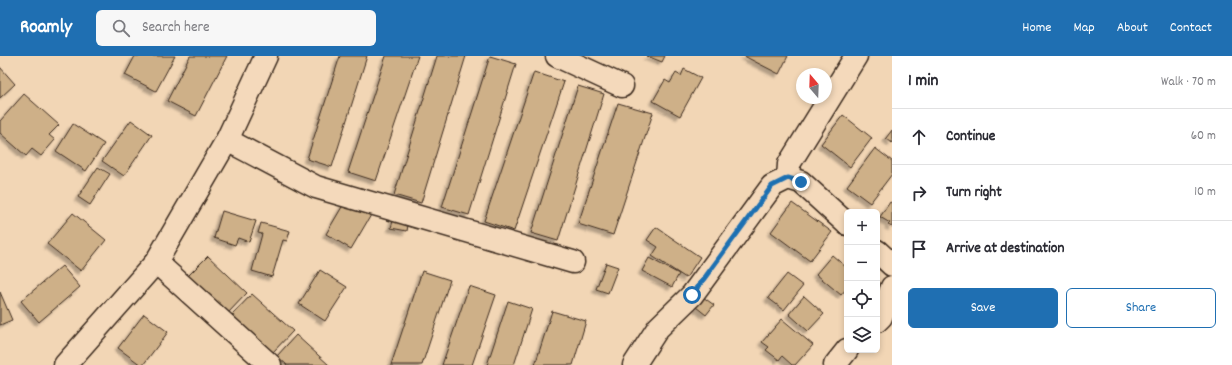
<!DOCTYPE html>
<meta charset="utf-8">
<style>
:root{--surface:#fff;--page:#f7f7f7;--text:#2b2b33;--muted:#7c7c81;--line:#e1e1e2;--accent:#1f6fb2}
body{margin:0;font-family:Dekko,sans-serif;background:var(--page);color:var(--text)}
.controls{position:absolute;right:12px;bottom:12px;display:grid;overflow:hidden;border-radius:6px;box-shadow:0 2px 6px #0003}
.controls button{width:36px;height:36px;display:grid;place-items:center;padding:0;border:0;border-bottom:1px solid var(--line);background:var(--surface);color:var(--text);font:20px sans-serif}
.compass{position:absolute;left:796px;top:12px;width:36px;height:36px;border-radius:50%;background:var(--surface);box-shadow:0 2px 6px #0003;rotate:341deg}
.stop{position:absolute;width:12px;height:12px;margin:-9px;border:3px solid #1f6fb2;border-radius:50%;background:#fff}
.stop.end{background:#1f6fb2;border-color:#fff;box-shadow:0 1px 4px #0008}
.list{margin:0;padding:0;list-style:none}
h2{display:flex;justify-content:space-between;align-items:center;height:52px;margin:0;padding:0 16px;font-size:17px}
h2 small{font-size:13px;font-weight:400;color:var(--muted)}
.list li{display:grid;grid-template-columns:26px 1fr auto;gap:12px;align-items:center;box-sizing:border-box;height:56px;padding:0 16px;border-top:1px solid var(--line)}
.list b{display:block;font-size:15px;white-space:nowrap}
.list em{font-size:13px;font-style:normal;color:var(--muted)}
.actions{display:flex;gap:8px;padding:12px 16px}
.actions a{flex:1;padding:9px 0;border:1px solid var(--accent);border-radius:6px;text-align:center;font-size:14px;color:var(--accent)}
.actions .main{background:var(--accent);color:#fff}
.icon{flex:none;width:22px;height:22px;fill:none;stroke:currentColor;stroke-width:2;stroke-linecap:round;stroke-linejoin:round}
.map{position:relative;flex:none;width:892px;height:309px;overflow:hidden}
header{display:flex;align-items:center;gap:24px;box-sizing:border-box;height:56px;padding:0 20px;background:var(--accent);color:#fff}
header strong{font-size:19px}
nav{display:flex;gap:22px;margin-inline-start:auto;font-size:14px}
.search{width:280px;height:36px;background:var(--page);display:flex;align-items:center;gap:10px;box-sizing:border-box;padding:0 14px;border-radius:6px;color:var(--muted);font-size:15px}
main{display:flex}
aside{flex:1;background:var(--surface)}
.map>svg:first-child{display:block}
.building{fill:#ceb088;stroke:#3b2a1e;filter:url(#shadow)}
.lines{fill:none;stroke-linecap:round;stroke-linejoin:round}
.minor-casing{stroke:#3b2a1e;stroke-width:25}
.minor{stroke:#f4d9bb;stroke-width:22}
.route{stroke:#1f6fb2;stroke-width:5}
</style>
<header>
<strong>Roamly</strong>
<div class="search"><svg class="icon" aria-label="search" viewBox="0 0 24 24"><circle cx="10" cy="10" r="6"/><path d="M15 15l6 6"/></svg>Search here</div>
<nav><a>Home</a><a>Map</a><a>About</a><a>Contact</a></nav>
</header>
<main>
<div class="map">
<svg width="892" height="309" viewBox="0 0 892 309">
<defs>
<filter id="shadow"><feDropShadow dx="-3.5" dy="3.5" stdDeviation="1" flood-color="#0004"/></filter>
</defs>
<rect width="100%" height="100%" fill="#f2d6b5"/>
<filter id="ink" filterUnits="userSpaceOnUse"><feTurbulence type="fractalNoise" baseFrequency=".025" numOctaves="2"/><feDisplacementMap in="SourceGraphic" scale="8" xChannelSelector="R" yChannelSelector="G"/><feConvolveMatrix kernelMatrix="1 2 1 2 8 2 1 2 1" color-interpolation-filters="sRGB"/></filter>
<g filter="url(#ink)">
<g class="building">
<polygon points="135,0 175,0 156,35 125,19"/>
<polygon points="190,0 227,0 196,60 167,45"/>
<polygon points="340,0 367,0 332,111 307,103"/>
<polygon points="386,0 418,0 376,125 348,116"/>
<polygon points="437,0 466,0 421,147 394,139"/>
<polygon points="490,0 516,8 469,159 442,151"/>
<polygon points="647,0 665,0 662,6"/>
<polygon points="744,0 788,0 779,18"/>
<polygon points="0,11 15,28 0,42"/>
<polygon points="684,13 701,22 680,60 653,45 665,24 670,27 676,17 681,20"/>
<polygon points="534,16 564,26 514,175 484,165"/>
<polygon points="578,30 604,38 558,185 531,177"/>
<polygon points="24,38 59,69 49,79 55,84 41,100 32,93 26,100 0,77 0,65"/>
<polygon points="618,47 653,57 613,179 578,168"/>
<polygon points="843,59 872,82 850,111 821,88"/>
<polygon points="131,64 152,79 124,120 102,105"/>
<polygon points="73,68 104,88 86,115 56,95"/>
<polygon points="892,74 892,87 886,82"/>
<polygon points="875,92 892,105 892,118 870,147 847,130"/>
<polygon points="98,111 110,118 90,149 78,141"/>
<polygon points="346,144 371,159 351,193 326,178"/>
<polygon points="890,146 892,147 892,171 888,169 890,167 880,161"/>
<polygon points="792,147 832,176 810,205 771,176"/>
<polygon points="222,155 256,165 249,186 238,182 235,189 214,182"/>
<polygon points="73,157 106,184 81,215 47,188"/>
<polygon points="394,161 409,164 407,175 391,172"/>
<polygon points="261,167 290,175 287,185 283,184 272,221 252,215 262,178 258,177"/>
<polygon points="656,171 700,201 686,222 652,200 658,191 647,184"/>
<polygon points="832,199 847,212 847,232 841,239 816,218"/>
<polygon points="208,200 247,237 227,258 187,221"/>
<polygon points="649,202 679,218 672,231 642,215"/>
<polygon points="606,207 618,211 608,237 596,233"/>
<polygon points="62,210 80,231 39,266 21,245"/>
<polygon points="320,214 347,231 325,265 299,248"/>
<polygon points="422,215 450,224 422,309 391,309"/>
<polygon points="787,218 803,230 784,254 768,242"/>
<polygon points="469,230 496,239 472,309 442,309"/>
<polygon points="0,236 12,264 0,269"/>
<polygon points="252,238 293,275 272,297 231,260"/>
<polygon points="804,240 824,258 808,275 789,258"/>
<polygon points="703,241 714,249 706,259 696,251"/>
<polygon points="508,245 532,253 514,309 487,309"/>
<polygon points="552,255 586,265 573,309 535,309"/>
<polygon points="144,258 168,276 143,309 141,309 118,292"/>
<polygon points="782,263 813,289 795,309 792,309 782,300 779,304 766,294 769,291 762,286"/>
<polygon points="296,279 329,309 287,309 277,300"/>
</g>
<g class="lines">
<defs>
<g id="minor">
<polyline points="557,0 622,30"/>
<polyline points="227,84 316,131 573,206"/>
<polyline points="788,122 789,108 856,0"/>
<polyline points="877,195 892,209"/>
<polyline points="156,206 270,309"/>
<polyline points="877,265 881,261 892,231"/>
<polyline points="65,309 156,206 227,84 266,0"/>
<polyline points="634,309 658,272 692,239 772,130 788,122 801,126 847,168"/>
<polyline points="835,309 847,294"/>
</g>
</defs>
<use href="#minor" class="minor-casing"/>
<use href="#minor" class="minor"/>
</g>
</g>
<g class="lines" filter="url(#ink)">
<polyline class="route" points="692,239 772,130 788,122 801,126"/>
</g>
</svg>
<div class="controls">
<button>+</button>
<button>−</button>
<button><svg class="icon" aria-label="locate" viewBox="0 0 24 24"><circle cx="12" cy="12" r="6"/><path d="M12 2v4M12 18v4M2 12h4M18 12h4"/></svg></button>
<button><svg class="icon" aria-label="layers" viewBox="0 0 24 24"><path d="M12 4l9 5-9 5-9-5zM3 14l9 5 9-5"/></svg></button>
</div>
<svg class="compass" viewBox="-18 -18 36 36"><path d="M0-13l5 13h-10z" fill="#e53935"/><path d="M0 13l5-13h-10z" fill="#7c7c81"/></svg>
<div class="stop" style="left:692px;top:239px"></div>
<div class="stop end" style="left:801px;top:126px"></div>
</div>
<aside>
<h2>1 min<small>Walk · 70 m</small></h2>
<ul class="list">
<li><svg class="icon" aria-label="ahead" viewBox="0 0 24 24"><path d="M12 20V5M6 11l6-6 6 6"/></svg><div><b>Continue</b></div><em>60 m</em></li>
<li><svg class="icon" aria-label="right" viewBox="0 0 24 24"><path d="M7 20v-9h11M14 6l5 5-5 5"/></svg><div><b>Turn right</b></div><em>10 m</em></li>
<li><svg class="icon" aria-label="arrive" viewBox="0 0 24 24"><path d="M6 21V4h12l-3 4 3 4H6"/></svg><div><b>Arrive at destination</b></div></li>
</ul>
<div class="actions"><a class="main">Save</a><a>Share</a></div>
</aside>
</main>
